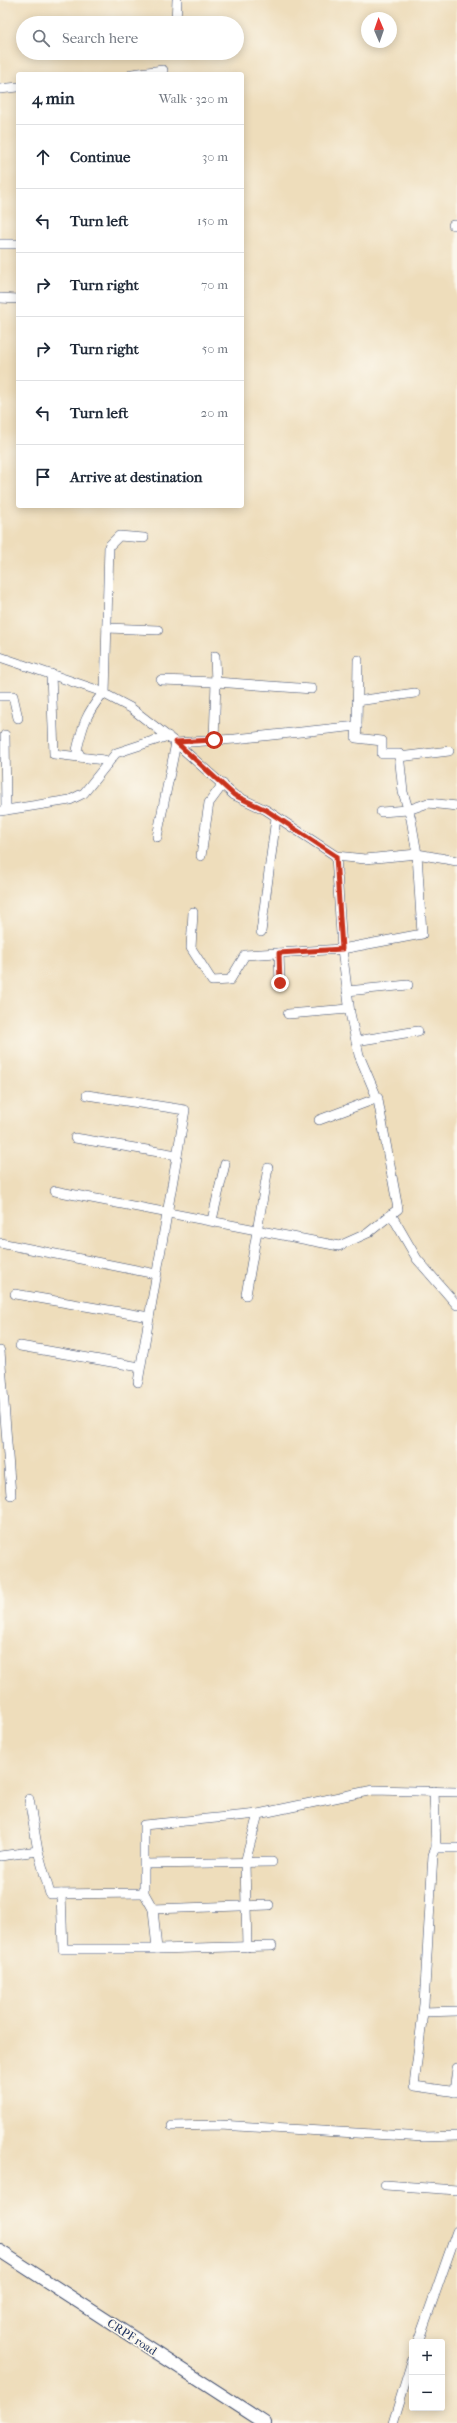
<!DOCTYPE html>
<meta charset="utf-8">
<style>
:root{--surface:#fff;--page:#f6f6f7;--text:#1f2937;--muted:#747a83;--line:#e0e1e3}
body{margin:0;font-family:"IM FELL French Canon",serif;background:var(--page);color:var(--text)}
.controls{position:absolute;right:12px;bottom:12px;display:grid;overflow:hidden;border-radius:4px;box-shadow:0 2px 10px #0003}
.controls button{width:36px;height:36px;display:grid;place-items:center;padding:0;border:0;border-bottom:1px solid var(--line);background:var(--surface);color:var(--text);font:20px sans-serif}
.compass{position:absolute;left:361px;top:12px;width:36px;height:36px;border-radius:50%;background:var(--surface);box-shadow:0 2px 10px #0003;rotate:358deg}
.stop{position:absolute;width:12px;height:12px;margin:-9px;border:3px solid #c8321e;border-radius:50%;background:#fff}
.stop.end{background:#c8321e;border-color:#fff;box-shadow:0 1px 4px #0008}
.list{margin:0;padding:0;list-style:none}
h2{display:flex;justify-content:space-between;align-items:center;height:52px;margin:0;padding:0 16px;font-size:17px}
h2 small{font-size:13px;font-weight:400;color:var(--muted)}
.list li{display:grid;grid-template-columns:26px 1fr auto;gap:12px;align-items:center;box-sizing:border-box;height:64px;padding:0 16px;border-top:1px solid var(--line)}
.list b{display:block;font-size:15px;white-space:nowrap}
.list em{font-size:13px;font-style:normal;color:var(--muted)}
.icon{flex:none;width:22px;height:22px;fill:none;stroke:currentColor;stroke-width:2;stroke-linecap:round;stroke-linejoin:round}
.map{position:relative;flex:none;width:457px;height:2423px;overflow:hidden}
.search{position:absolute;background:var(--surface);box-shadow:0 2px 10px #0003;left:16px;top:16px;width:228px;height:44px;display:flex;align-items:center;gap:10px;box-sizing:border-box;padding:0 14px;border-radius:22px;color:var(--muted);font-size:15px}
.panel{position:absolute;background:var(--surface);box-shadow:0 2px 10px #0003;left:16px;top:72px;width:228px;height:436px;border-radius:4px}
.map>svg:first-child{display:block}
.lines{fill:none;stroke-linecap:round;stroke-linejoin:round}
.minor-casing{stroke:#3b496c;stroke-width:10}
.tertiary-casing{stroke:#3b496c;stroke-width:14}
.minor{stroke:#fff;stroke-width:9}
.tertiary{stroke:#fff;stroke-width:12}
.route{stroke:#c8321e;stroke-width:5}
.labels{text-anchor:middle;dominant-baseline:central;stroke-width:3.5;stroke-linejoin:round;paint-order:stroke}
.street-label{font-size:12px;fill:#1b2f5e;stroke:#fbf7ec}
</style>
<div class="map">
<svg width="457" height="2423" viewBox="0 0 457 2423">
<rect width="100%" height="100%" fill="#fbf7ec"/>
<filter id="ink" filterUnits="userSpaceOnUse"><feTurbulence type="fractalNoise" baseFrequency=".025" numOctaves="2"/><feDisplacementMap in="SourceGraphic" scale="8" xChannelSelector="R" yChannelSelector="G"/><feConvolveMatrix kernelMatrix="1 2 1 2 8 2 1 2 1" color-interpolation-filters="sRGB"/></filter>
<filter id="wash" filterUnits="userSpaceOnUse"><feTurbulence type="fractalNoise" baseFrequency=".012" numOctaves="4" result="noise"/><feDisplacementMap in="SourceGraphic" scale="16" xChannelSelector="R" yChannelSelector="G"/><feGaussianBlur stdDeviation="0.9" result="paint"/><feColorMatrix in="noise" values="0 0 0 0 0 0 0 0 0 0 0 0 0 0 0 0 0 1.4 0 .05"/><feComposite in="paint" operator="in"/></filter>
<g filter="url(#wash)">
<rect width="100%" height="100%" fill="#edb"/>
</g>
<g filter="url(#ink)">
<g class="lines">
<defs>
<g id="minor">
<polyline points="176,23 177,0"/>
<polyline points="132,74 163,70"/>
<polyline points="0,89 18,87"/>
<polyline points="453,225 457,225"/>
<polyline points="0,244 18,244"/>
<polyline points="0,298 18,299"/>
<polyline points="107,628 158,630"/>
<polyline points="0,657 97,690 131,708 176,743 234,795 266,810 336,856 365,859 417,854 457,861"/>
<polyline points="51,674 54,754 104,760 107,764"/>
<polyline points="161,680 216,682 312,689"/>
<polyline points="105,694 109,546 119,536 144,538"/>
<polyline points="0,696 13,696 18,718"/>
<polyline points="357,701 415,693"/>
<polyline points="357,726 358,660"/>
<polyline points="5,735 6,810"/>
<polyline points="214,740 216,682 215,656"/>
<path d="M81,757L77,750C83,724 86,714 103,693"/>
<polyline points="399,757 449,751"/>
<polyline points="0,811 70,800 84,793 116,753 168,736"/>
<polyline points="381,812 408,810 428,803 457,806"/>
<polyline points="157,837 176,743 235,739 357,726 356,738 382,741 382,754 399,754 403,792 411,819 417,854 422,934 342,949 336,856"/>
<polyline points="201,856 209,803 223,784"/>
<polyline points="261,932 276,818"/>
<polyline points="279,953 280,983"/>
<polyline points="347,991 408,985"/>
<polyline points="288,1014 349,1009"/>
<polyline points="356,1041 418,1031"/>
<polyline points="87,1095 185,1110 138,1382"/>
<polyline points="319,1120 378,1098"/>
<polyline points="75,1138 177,1155"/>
<polyline points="55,1191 339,1246 368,1233 398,1209 378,1100 359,1055 350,1013 342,949 245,955 230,980 212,981 191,948 193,912"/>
<polyline points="391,1214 417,1259 457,1305"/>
<polyline points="212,1220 225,1164"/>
<polyline points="0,1243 156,1274"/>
<polyline points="15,1294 149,1317"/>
<polyline points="246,1295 268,1168"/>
<polyline points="20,1346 140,1367"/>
<polyline points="0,1351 11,1495"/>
<polyline points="434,1791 436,1848 433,1855 424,2004 414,2086 457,2092"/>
<polyline points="29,1799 38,1851 50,1894 144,1893"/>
<polyline points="436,1848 457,1848"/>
<polyline points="0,1856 38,1851"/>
<polyline points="145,1864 272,1862"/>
<polyline points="61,1894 63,1949 157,1949 153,1909 144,1893 144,1825 258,1814 373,1790 457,1792"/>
<polyline points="153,1909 269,1905"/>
<polyline points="247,1947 245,1863 258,1814"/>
<polyline points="157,1949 272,1946"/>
<polyline points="423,2012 457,2011"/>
<polyline points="454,2092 457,2068"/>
<polyline points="172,2126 220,2125 424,2137 457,2136"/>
<polyline points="385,2185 457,2190"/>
<polyline points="418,2342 457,2231"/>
<polyline points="393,2423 412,2361"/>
</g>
<polyline id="tertiary" points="0,2251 265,2423"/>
</defs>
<use href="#minor" class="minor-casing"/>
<use href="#tertiary" class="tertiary-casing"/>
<use href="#minor" class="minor"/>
<use href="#tertiary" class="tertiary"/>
</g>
</g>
<g class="lines" filter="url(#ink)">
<polyline class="route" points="214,740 176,742 234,795 266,810 336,856 342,949 279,953 280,983"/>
</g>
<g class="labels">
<g class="street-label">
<text transform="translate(132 2337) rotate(33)">CRPF road</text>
</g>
</g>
</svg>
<div class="controls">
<button>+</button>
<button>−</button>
</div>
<svg class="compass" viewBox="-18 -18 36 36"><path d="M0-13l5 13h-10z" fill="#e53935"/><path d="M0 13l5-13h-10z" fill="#747a83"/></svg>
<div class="stop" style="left:214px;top:740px"></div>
<div class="stop end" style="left:280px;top:983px"></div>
<div class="search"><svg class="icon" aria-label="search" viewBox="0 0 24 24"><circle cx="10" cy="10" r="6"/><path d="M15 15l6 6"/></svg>Search here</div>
<section class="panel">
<h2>4 min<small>Walk · 320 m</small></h2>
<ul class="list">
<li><svg class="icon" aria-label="ahead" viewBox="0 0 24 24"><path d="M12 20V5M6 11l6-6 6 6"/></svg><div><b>Continue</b></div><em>30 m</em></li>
<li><svg class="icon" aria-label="left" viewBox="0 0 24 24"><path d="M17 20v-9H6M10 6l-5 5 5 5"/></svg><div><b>Turn left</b></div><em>150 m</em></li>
<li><svg class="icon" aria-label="right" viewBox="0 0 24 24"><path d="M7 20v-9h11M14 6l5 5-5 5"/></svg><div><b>Turn right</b></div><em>70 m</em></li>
<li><svg class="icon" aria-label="right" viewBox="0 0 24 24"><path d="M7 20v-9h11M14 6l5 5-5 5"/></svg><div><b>Turn right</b></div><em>50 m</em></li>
<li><svg class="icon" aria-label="left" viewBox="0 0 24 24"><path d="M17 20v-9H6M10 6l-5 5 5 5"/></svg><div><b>Turn left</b></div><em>20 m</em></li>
<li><svg class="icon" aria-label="arrive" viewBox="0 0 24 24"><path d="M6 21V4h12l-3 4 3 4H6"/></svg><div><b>Arrive at destination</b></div></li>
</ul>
</section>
</div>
